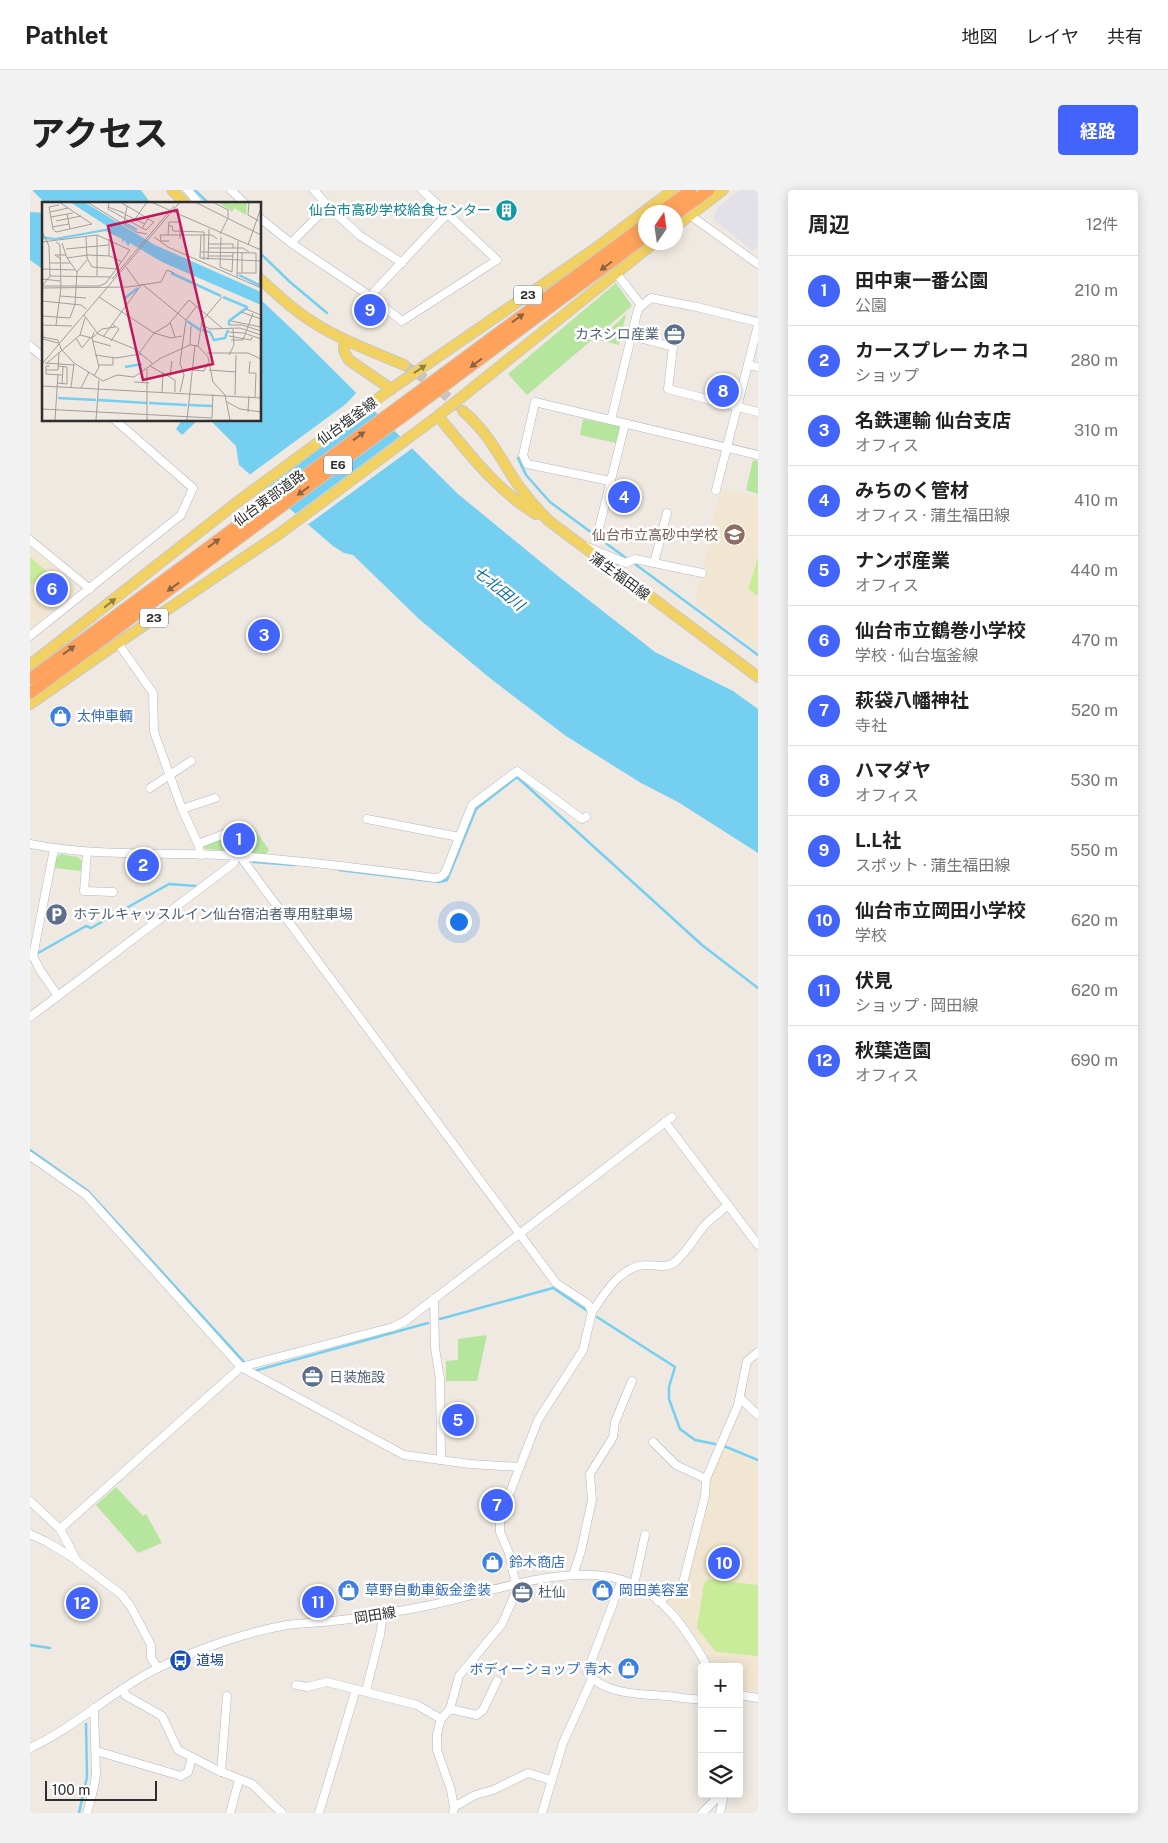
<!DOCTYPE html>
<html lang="ja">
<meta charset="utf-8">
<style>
:root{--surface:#fff;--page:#f2f2f2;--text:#222;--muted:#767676;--line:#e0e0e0;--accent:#4264fb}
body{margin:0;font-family:"Public Sans","Noto Sans JP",sans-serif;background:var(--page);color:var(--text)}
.controls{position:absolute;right:15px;bottom:15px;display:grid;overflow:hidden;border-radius:5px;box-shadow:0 2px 12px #0003}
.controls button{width:45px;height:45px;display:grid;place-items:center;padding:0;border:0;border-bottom:1px solid var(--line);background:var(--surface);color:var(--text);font:25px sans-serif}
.compass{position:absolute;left:608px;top:15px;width:45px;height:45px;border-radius:50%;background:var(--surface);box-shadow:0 2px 12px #0003;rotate:13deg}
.scale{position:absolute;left:15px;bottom:12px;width:112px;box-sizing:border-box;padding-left:5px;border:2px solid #2e2e2e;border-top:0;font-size:14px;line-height:18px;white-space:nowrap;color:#2e2e2e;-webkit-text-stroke:4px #fff;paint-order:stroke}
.you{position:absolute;left:428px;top:731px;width:18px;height:18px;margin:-12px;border:4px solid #fff;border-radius:50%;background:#1a73e8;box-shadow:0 0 0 8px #1a73e833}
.badge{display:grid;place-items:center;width:32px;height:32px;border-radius:50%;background:var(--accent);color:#fff;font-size:16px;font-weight:700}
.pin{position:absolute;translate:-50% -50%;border:2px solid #fff;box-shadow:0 1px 5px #0006}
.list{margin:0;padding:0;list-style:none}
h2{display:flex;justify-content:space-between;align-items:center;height:65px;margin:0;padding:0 20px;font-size:21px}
h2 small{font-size:16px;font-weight:400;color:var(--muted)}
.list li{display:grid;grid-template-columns:32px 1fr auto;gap:15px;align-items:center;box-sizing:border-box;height:70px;padding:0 20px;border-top:1px solid var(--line)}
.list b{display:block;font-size:19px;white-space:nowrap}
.list p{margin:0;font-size:16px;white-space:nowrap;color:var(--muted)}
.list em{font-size:16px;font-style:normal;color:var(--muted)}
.icon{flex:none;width:28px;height:28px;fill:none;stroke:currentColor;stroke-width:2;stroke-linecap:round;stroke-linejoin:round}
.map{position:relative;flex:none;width:728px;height:1623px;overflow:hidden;border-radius:5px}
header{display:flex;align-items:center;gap:30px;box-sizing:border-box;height:70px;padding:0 25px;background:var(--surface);border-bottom:1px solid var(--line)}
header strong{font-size:24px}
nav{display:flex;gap:28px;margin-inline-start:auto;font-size:18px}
.intro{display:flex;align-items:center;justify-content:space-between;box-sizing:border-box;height:120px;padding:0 30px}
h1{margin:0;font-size:35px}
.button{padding:12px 22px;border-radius:5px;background:var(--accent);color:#fff;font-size:18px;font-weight:700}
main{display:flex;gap:30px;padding:0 30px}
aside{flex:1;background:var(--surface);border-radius:5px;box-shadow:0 2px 12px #0003}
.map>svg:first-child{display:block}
.industrial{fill:#e3e1e8}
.education{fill:#f0e6d1}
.green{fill:#b6e59e}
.pitch{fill:#c9ec9a}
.water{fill:#75cff0}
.pier{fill:#efe9e1}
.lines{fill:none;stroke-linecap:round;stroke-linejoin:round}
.stream{stroke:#75cff0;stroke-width:2.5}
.major-tunnel{stroke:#c8c4bd;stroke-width:10;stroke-dasharray:10 5;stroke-linecap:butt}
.minor-casing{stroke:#b4b7c1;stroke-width:9}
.major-casing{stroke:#c9c9c9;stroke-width:12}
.highway-casing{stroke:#c9c9c9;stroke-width:13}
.minor{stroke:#fff;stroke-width:8}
.major{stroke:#f2d163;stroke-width:10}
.highway{stroke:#ffa35c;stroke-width:11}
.highway-bridge-casing{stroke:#c9c9c9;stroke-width:13;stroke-linecap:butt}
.highway-bridge{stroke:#ffa35c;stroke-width:11}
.oneway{fill:#8c6343}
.oneway2{fill:#908048}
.labels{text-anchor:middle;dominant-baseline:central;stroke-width:5;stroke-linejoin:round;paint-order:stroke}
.shield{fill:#fff;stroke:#6d6d6d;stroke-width:1}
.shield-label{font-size:12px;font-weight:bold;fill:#2e2e2e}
.culture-label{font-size:14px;fill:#0d838f;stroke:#fff;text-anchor:end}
.service-label{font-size:14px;fill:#4e5e75;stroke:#fff;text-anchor:start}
.street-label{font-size:14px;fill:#2e2e2e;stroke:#fff}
.education-label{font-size:14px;fill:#785e54;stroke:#fff;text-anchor:end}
.shop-label{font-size:14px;fill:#366cbe;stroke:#fff;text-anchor:start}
.transit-label{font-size:14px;fill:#164399;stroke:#fff;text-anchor:start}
.water-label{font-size:15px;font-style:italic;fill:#0d6fa3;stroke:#fff}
.inset-river{fill:none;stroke:#75cff0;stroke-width:2.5}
.inset-road{fill:none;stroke:#a29e99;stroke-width:1}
.view{fill:#c2185b;fill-opacity:0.15;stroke:#c2185b;stroke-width:2.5}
.inset-edge{fill:none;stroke:#2e2e2e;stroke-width:2.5}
</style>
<header>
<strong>Pathlet</strong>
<nav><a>地図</a><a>レイヤ</a><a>共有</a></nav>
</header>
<div class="intro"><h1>アクセス</h1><a class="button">経路</a></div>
<main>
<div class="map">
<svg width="728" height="1623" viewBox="0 0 728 1623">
<rect width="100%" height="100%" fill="#efe9e1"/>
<polygon class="industrial" points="710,0 728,0 728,56 722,61 683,29 687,18"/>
<g class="education">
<polygon points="691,298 728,307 728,461 665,414"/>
<polygon points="0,357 45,395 44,403 0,440"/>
<polygon points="691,1258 728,1273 728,1501 709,1499 709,1477 685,1477 652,1425 638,1410 639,1406 654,1402 678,1305 679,1292"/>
</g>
<g class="green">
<polygon points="586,93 602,116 497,205 478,184"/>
<polygon points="596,124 589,155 569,150"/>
<polygon points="553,229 590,236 586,253 550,245"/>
<polygon points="723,270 728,271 728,304 716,300"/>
<polygon points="222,635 239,660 236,664 175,659 173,654"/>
<polygon points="30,664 48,667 52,671 51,681 24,678 26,668"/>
<polygon points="457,1145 447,1191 416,1191 416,1171 428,1170 428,1149"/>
<polygon points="86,1297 113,1326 116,1324 132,1353 108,1363 66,1315"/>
</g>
<g class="pitch">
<polygon points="0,367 17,382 0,395"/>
<polygon points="728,368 728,406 718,399"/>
<polygon points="678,1389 728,1395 728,1466 686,1462 667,1438 674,1393"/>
</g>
<g class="water">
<polygon points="2,0 111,0 121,14 16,14"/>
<polygon points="0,22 14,23 14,80 0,70"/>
<polygon points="230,109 266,143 428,304 528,386 625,462 703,501 728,519 728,663 648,612 611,593 536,546 461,489 389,429 323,365 314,363 303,356 209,275 206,256 180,230 230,230"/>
<polygon points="152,230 168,230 152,245 146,239"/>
</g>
<g class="pier">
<polygon points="328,201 345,217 234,300 218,286 316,214"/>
<polygon points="372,245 384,257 276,336 264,325"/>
</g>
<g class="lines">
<g class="stream">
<polyline points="165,0 179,14"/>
<polyline points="230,63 260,92 297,123"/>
<polyline points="488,268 496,285 520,312 596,368"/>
<polyline points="605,374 728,465"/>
<polyline points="223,672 264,675"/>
<polyline points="309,680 409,692 417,690 446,619 487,587 672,755 728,798"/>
<polyline points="8,763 56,736 61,738 139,694 166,696"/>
<polyline points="0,960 58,1001 215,1173"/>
<polyline points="567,1127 645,1177 639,1197 639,1209 650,1239 665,1250 685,1254"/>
<polyline points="410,1129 523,1098 556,1120"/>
<polyline points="224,1181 398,1133"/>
<polyline points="694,1256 728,1270"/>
<polyline points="0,1455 20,1458"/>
<polyline points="49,1623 57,1587 56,1534"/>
</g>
<polyline class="major-tunnel" points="374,175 403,194 431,219"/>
<defs>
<g id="minor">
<polyline points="158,0 169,14"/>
<polyline points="201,0 215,14"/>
<polyline points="284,0 298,16 329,45 372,73"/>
<polyline points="392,0 467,70 372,131 340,106 418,23"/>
<polyline points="657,23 728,74"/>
<polyline points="230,28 261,53 340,106"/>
<polyline points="261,53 298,16"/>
<polyline points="587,84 611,115"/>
<polyline points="602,146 643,157 638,199 728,222"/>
<polyline points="0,156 14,168"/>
<polyline points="718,175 728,177"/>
<polyline points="581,230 608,119 621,108 667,117 728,132"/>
<polyline points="580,291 497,274 493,265 505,212 728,265"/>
<polyline points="686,300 728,135"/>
<polyline points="569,338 595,234"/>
<polyline points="0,350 60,399"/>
<polyline points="557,357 596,373 605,369 672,383"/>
<polyline points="624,373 637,323"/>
<polyline points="0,446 151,325 163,298 85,230"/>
<polyline points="88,453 123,503 124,542 152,619 168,654 171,665"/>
<polyline points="120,598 161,571"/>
<polyline points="152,619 185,608"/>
<polyline points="337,629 429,647"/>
<path d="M0,654C70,668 138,661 209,666C275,671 340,679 405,688L410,687L415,683L442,615L487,581L552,629L556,627"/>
<polyline points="168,654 210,638"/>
<polyline points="24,659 3,766 10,780 28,806"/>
<polyline points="57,663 54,701 83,702"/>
<polyline points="210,666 526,1093 558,1114 562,1122 553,1160 508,1230 470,1328 470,1342 479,1363 486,1395 485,1404 472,1434 429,1486 420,1519 411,1529 407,1544 407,1560 421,1600 424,1617 423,1623"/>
<polyline points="0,827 204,673 205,666"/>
<polyline points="635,932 728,1055"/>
<polyline points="0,966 56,1005 211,1177 374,1265 440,1274 490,1277"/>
<polyline points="404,1109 405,1158 410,1189 411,1270"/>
<path d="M562,1122C573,1106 587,1082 608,1076C620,1073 636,1080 645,1072C657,1062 665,1047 674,1036C681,1028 690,1022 698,1015"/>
<polyline points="710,1208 728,1225"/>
<polyline points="623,1252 646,1275 676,1289"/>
<polyline points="0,1311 30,1339 47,1371 91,1404 101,1417 121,1455 121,1468 128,1478"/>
<polyline points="30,1339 211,1177 363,1137 374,1132 642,927"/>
<polyline points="0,1344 17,1352 45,1369"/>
<polyline points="543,1385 551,1361 562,1310 560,1284 583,1247 585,1232 602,1191"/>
<path d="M592,1390L557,1482C573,1505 612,1504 637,1506C649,1507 660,1510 672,1509"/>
<polyline points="604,1395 615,1345"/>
<polyline points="628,1411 652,1397 675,1306 676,1289 708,1215 717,1171 728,1162"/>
<polyline points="266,1495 277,1497 297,1492 387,1515 411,1529"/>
<polyline points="94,1498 95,1505 132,1526 148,1560 187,1580 222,1594 252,1623"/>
<polyline points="336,1501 350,1445 353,1424"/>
<polyline points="709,1505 728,1508"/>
<polyline points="420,1519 447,1525 453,1520 467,1491"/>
<path d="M0,1558C46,1537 83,1500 128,1478C166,1460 216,1442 257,1435C272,1433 287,1433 302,1431C334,1428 365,1422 396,1416C453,1405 536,1372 592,1390C634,1403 657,1441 678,1477"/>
<polyline points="66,1561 151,1586 158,1582 162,1567"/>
<polyline points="191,1582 197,1506"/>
<polyline points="424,1617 445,1605 463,1600 498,1583 521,1590"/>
<polyline points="57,1623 64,1597 66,1584 64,1518"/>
<polyline points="200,1623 209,1590"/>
<polyline points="289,1623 326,1499"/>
<polyline points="512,1623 533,1553 562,1489"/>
<polyline points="672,1623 691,1604"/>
<polyline points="690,1623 694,1604"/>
</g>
<g id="major">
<polyline points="142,0 156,14"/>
<polyline points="646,36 693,0"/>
<path d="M230,89C243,100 256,114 271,124C302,147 339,160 374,175"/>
<path d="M316,151C312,158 314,163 319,170L361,199"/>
<path d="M433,221C457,242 467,262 484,289C494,304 506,318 519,331L728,487"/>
<path d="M408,226C437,261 466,300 506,324"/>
<polyline points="0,475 210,310 361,199 566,58 643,0"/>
<polyline points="0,514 88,453 249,344 408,226 625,52"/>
</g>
<polyline id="highway" points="631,22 642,14"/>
</defs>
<use href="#minor" class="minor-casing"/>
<use href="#major" class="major-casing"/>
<use href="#highway" class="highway-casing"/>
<use href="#minor" class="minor"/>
<use href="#major" class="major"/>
<use href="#highway" class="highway"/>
<defs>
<g id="highway-bridge">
<polyline points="642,14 661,0"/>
<polyline points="646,24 679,0"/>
<polyline points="0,489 616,34"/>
<polyline points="0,503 616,46"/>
</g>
</defs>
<use href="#highway-bridge" class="highway-bridge-casing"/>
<use href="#highway-bridge" class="highway-bridge"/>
</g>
<defs><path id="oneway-solid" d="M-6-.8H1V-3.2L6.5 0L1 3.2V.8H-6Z" transform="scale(1.25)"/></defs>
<g class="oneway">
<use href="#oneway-solid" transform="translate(576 76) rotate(143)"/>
<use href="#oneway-solid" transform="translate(488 128) rotate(-36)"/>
<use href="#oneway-solid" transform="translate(446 173) rotate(143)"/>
<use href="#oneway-solid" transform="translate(329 246) rotate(-36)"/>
<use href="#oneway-solid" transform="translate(273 301) rotate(144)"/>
<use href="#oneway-solid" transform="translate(184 353) rotate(-36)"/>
<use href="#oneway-solid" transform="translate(143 397) rotate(144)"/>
<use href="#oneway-solid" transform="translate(39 460) rotate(-36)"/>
</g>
<g class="oneway2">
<use href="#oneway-solid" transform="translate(390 179) rotate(-34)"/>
<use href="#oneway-solid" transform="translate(80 413) rotate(-38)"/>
</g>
<defs>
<symbol id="building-disc" viewBox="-11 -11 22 22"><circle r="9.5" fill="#0f9aa8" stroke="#fff"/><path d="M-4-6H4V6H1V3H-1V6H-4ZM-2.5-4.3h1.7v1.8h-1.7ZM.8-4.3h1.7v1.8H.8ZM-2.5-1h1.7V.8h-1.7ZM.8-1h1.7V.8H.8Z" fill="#fff"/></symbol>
<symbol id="office-disc" viewBox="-11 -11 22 22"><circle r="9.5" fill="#5c6f8a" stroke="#fff"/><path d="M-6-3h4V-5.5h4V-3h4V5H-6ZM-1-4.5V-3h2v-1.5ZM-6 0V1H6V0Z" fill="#fff"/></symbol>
<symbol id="school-disc" viewBox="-11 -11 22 22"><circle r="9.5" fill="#8d6e63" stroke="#fff"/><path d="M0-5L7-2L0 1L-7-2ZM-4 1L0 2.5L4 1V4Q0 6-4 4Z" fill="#fff"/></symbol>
<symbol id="shop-disc" viewBox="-11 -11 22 22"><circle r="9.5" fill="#3f7fe0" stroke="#fff"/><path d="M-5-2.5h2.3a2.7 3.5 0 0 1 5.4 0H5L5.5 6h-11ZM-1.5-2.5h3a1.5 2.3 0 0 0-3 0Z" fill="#fff"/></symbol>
<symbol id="parking-disc" viewBox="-11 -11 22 22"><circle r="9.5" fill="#5c6f8a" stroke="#fff"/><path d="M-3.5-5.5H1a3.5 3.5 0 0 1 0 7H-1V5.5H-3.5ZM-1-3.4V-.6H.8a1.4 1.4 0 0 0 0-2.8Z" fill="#fff"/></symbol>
<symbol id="bus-disc" viewBox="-11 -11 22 22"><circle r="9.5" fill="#1a4fb4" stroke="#fff"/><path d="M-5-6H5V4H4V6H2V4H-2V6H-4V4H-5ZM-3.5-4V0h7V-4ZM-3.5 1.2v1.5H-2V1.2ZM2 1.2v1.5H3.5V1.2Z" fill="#fff"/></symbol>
</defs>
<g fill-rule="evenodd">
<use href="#building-disc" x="464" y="8" width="25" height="25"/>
<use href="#office-disc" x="632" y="132" width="25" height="25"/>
<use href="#school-disc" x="692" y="332" width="25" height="25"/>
<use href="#shop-disc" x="18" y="514" width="25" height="25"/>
<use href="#parking-disc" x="14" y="712" width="25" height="25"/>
<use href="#office-disc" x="270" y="1174" width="25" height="25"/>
<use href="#shop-disc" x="450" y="1360" width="25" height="25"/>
<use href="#shop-disc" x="306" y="1388" width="25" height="25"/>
<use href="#shop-disc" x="560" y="1388" width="25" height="25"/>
<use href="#office-disc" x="480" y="1390" width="25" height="25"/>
<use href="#bus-disc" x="138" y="1458" width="25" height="25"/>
<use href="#shop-disc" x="586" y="1466" width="25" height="25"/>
</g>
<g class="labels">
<g class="shield">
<rect x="484" y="95.5" width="28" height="19" rx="4"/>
<rect x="294" y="265.5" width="28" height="19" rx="4"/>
<rect x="110" y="418.5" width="28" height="19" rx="4"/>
</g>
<g class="shield-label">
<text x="498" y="105">23</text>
<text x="308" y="275">E6</text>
<text x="124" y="428">23</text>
</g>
<g class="culture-label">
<text x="461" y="20">仙台市高砂学校給食センター</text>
</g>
<g class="service-label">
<text x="629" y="144" text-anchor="end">カネシロ産業</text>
<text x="43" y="724">ホテルキャッスルイン仙台宿泊者専用駐車場</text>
<text x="299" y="1187">日装施設</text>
<text x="508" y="1402">杜仙</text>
</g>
<g class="street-label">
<text transform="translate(317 231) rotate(-36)">仙台塩釜線</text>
<text transform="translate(239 308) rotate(-36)">仙台東部道路</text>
<text transform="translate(590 386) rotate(36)">蒲生福田線</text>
<text transform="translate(345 1425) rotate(-9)">岡田線</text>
</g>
<g class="education-label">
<text x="688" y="345">仙台市立高砂中学校</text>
</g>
<g class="shop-label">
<text x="47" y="526">太伸車輌</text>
<text x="479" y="1372">鈴木商店</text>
<text x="335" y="1400">草野自動車鈑金塗装</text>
<text x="589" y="1400">岡田美容室</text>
<text x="582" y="1479" text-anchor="end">ボディーショップ 青木</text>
</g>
<g class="transit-label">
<text x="166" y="1470">道場</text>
</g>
<g class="water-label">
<text transform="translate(469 398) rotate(39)">七北田川</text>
</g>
</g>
<g transform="translate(12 12)">
<rect width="219" height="219" fill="#efe9e1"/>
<path d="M176,0H205L204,13L192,6L190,10Z" fill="#b6e59e"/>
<path d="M28,0H42L113,43L219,90V103L120,60L88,41L86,44L82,38L80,41V37L64,29L13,38L0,37V34L13,36L68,26Z" fill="#75cff0"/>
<path class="inset-river" d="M81,20L95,28M129,71L179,94M197,73L219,84M181,95L205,105M83,96L96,86M145,119L158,128M187,123V119L206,105M160,128L168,130L172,138L183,136L186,128M83,165L100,162M16,196L54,198M56,198L105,201M107,201L145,203M147,203L170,204"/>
<path class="inset-road" d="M17,0L50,22L14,30L11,27L7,5L17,3M45,0L94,30L105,32M67,0L66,7L100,26M78,0L97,11L106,17L112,20L104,28L100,26L106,17M109,0L219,48M153,0L219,33M171,0L186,8V16M207,0L206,13L217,19M66,5L82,11M8,10L26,6M25,12L28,27M82,12L103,22M9,15L31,11M93,17L105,0M14,19L39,14M82,21L85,4M126,24H130L131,29L162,30V58M10,25L27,22M0,29L7,44L8,74M178,32L186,16M55,33V74M126,33L127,20H138V37M159,33L158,56L219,59M44,35L45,56L50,65L75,67M112,35L126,45L219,86M179,35L178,65L190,70L191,50M127,39H119L118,33H170L175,37M0,40L55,33L88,48L64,81L57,84M14,40L18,43L19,86L14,123M166,42H191V46M206,43L219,6M166,46H201L207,50M24,47L67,43M159,50L214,51V71M67,54V37M166,54H191M25,56L46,53L68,54L80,60M19,57L13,53H24M166,58L167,27M7,61H28M84,65L97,83M0,67L33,68M35,70L45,58M195,71H214M200,71V50M195,75L196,39M0,77L18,79M70,77L132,4M100,82L144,118L138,161L142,173L138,190M0,84L8,74L69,75M0,84H57M217,85L219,48M0,86L86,85L119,80L125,68L132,71M18,94L44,96M57,95L112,131L129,136L140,134M147,98L180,126M0,99L39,103L44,107M204,107L219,113M0,109L1,137M199,110L219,117M42,113L56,132L93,147L110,161M0,114L28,116L33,102L35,70L25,56L20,41M144,118L154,105M189,119L219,125M128,120L133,135M0,123L30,124M160,123L168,127L198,126L219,133M187,123H200L219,129M187,130L202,131L219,137M38,133L50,136L60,127L73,125M187,134L209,138L210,135M0,135L16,138L19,147L32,161L61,179L75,173L92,175L119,156L148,143L156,144L166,155L171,180L183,193L188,218M61,135L100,82M34,136L40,146L48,136M1,137L16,141M189,138H201L211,111M51,139L69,144M69,139L77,127L70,122M148,143L149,124M156,144L160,119L180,95M98,150L112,131L126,123L147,98M165,151H206L219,157M53,153L74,156L99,152M187,153L192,143L191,127M208,159L207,171H214L213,195M3,161L32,163M5,161L38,133L43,116M0,162L138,0M56,163H71V156M8,164H4V172L20,173M108,164L133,178V190M4,168H16L17,150M150,168L162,169L166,161M167,168L194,170M52,174L57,165L50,136L52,130M128,174L130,159M92,180L107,181M15,181L25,182V165L16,164M20,182L21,165M0,184L219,196M29,185L32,162M39,186L47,170M120,190L121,170M193,193L194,153M185,200L198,207L219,210M0,207L170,216L171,192M206,210L207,194M13,218L16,172M54,218L57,178M105,218V167M145,218L153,143"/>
<path class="view" d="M135,8L171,162L101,178L66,24Z"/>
<rect width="219" height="219" class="inset-edge"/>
</g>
</svg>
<div class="controls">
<button>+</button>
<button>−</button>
<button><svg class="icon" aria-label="layers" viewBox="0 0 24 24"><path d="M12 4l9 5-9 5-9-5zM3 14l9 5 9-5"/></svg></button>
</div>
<svg class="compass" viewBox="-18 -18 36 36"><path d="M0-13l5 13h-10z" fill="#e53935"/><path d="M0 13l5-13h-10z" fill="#767676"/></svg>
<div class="scale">100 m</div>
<div class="you"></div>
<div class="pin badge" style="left:209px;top:649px">1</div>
<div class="pin badge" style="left:113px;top:675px">2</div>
<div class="pin badge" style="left:234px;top:445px">3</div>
<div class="pin badge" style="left:594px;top:307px">4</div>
<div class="pin badge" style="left:428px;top:1230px">5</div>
<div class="pin badge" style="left:22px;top:399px">6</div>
<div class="pin badge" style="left:467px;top:1315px">7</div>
<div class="pin badge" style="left:693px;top:201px">8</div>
<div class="pin badge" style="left:340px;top:120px">9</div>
<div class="pin badge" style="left:694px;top:1373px">10</div>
<div class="pin badge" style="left:288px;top:1412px">11</div>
<div class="pin badge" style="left:52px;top:1413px">12</div>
</div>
<aside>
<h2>周辺<small>12件</small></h2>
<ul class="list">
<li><span class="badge">1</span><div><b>田中東一番公園</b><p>公園</p></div><em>210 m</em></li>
<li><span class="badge">2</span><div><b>カースプレー カネコ</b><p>ショップ</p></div><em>280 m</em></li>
<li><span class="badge">3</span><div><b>名鉄運輸 仙台支店</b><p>オフィス</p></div><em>310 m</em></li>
<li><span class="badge">4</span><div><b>みちのく管材</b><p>オフィス · 蒲生福田線</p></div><em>410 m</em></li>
<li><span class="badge">5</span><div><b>ナンポ産業</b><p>オフィス</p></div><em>440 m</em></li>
<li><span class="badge">6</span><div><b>仙台市立鶴巻小学校</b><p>学校 · 仙台塩釜線</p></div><em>470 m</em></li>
<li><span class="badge">7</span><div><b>萩袋八幡神社</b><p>寺社</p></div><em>520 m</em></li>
<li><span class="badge">8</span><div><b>ハマダヤ</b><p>オフィス</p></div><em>530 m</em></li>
<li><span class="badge">9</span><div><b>L.L社</b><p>スポット · 蒲生福田線</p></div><em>550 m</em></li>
<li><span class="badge">10</span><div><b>仙台市立岡田小学校</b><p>学校</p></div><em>620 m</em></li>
<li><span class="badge">11</span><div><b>伏見</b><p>ショップ · 岡田線</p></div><em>620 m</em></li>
<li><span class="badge">12</span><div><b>秋葉造園</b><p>オフィス</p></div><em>690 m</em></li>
</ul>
</aside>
</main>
